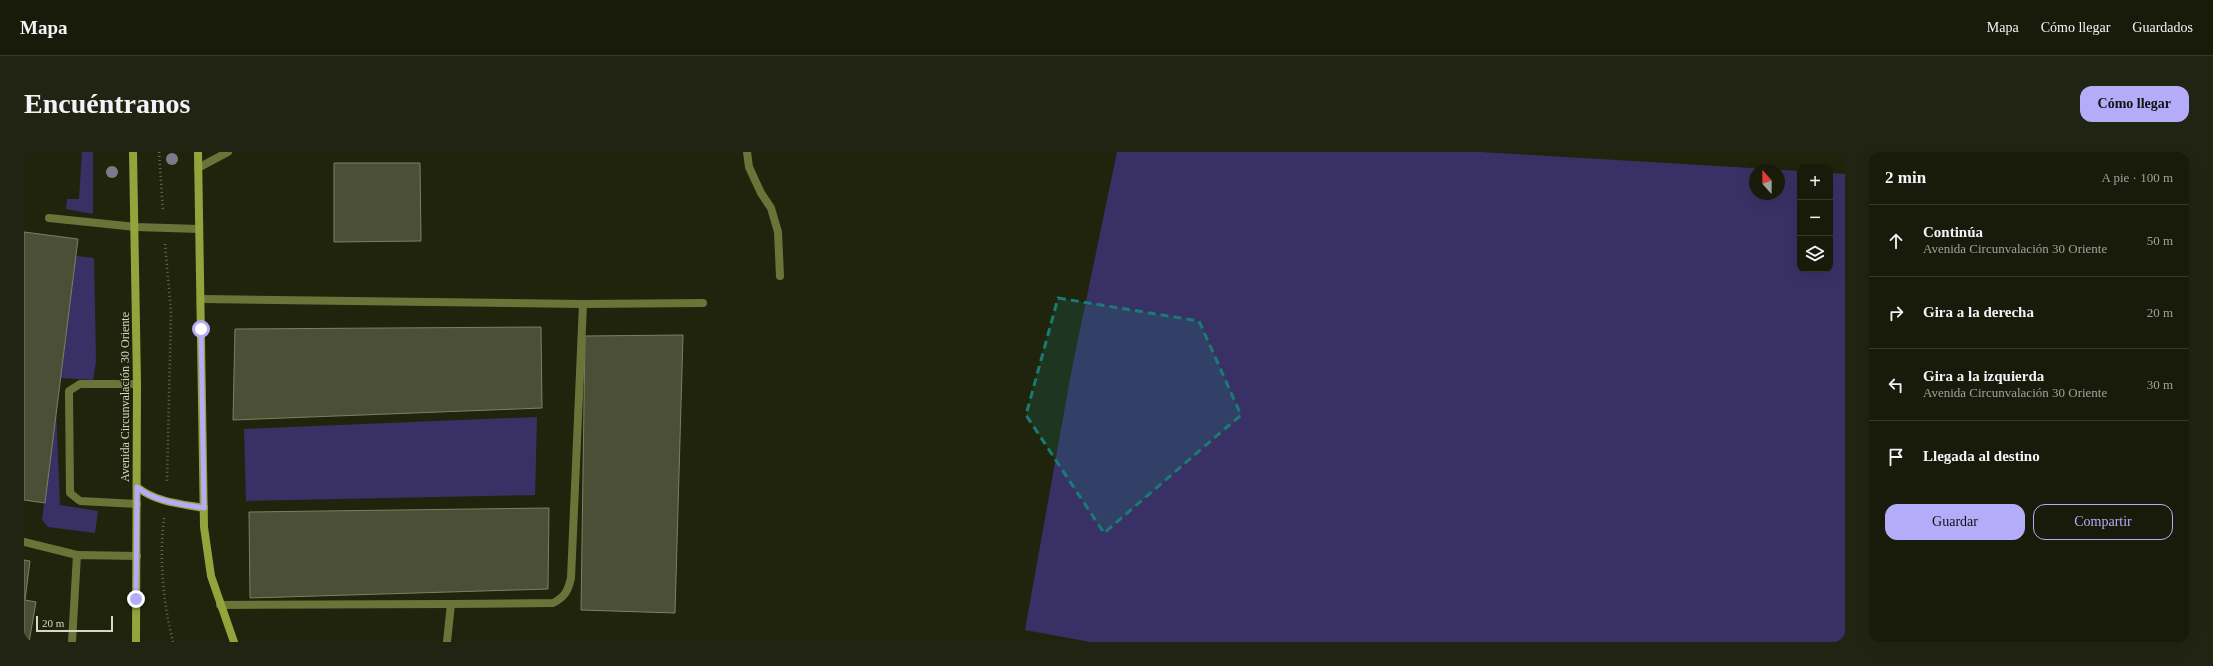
<!DOCTYPE html>
<html lang="es">
<meta charset="utf-8">
<style>
:root{--surface:#181b09;--page:#212412;--text:#f1f3f6;--muted:#9fa19c;--line:#36392a;--accent:#b4acf9}
body{margin:0;font-family:Georgia,serif;background:var(--page);color:var(--text)}
.controls{position:absolute;right:12px;top:12px;display:grid;overflow:hidden;border-radius:8px;box-shadow:0 4px 16px #0002}
.controls button{width:36px;height:36px;display:grid;place-items:center;padding:0;border:0;border-bottom:1px solid var(--line);background:var(--surface);color:var(--text);font:20px sans-serif}
.compass{position:absolute;left:1725px;top:12px;width:36px;height:36px;border-radius:50%;background:var(--surface);box-shadow:0 4px 16px #0002;rotate:339deg}
.scale{position:absolute;left:12px;bottom:10px;width:77px;box-sizing:border-box;padding-left:4px;border:2px solid #d4d7c9;border-top:0;font-size:11px;line-height:14px;white-space:nowrap;color:#d4d7c9;-webkit-text-stroke:3px #20240c;paint-order:stroke}
.stop{position:absolute;width:12px;height:12px;margin:-9px;border:3px solid #b4acf9;border-radius:50%;background:#fff}
.stop.end{background:#b4acf9;border-color:#fff;box-shadow:0 1px 4px #0008}
.list{margin:0;padding:0;list-style:none}
h2{display:flex;justify-content:space-between;align-items:center;height:52px;margin:0;padding:0 16px;font-size:17px}
h2 small{font-size:13px;font-weight:400;color:var(--muted)}
.list li{display:grid;grid-template-columns:26px 1fr auto;gap:12px;align-items:center;box-sizing:border-box;height:72px;padding:0 16px;border-top:1px solid var(--line)}
.list b{display:block;font-size:15px;white-space:nowrap}
.list p{margin:0;font-size:13px;white-space:nowrap;color:var(--muted)}
.list em{font-size:13px;font-style:normal;color:var(--muted)}
.actions{display:flex;gap:8px;padding:12px 16px}
.actions a{flex:1;padding:9px 0;border:1px solid var(--accent);border-radius:12px;text-align:center;font-size:14px;color:var(--accent)}
.actions .main{background:var(--accent);color:#111}
.icon{flex:none;width:22px;height:22px;fill:none;stroke:currentColor;stroke-width:2;stroke-linecap:round;stroke-linejoin:round}
.map{position:relative;flex:none;width:1821px;height:490px;overflow:hidden;border-radius:12px}
header{display:flex;align-items:center;gap:24px;box-sizing:border-box;height:56px;padding:0 20px;background:var(--surface);border-bottom:1px solid var(--line)}
header strong{font-size:19px}
nav{display:flex;gap:22px;margin-inline-start:auto;font-size:14px}
.intro{display:flex;align-items:center;justify-content:space-between;box-sizing:border-box;height:96px;padding:0 24px}
h1{margin:0;font-size:28px}
.button{padding:10px 18px;border-radius:12px;background:var(--accent);color:#111;font-size:14px;font-weight:700}
main{display:flex;gap:24px;padding:0 24px}
aside{flex:1;background:var(--surface);border-radius:12px;box-shadow:0 4px 16px #0002}
.map>svg:first-child{display:block}
.green{fill:#393165;fill-rule:evenodd}
.building{fill:#4b4f36;stroke:#7b8065}
.lines{fill:none;stroke-linecap:round;stroke-linejoin:round}
.path{stroke:#666a55;stroke-width:2.5;stroke-dasharray:1 3;stroke-linecap:butt}
.service{stroke:#6b7438;stroke-width:8}
.secondary{stroke:#95a33d;stroke-width:8}
.tree{fill:#7a7a88}
.route{stroke:#b4acf9;stroke-width:5}
.marked{fill:#197b73;fill-opacity:0.2;stroke:#197b73;stroke-width:3;stroke-dasharray:8 5;stroke-linejoin:round}
.labels{text-anchor:middle;dominant-baseline:central;stroke-width:3;stroke-linejoin:round;paint-order:stroke}
.street-label{font-size:12px;fill:#d4d7c9;stroke:#20240c}
</style>
<header>
<strong>Mapa</strong>
<nav><a>Mapa</a><a>Cómo llegar</a><a>Guardados</a></nav>
</header>
<div class="intro"><h1>Encuéntranos</h1><a class="button">Cómo llegar</a></div>
<main>
<div class="map">
<svg width="1821" height="490" viewBox="0 0 1821 490">
<rect width="100%" height="100%" fill="#20240c"/>
<g class="green">
<polygon points="58,0 69,0 69,62 42,57 43,47 55,47"/>
<path d="M1093,0H1457L1776,19V117H1806V21L1821,22V490H1066L1001,478L1048,216ZM1731,18H1755V42H1731Z"/>
<polygon points="52,104 70,106 72,210 69,228 36,226"/>
<polygon points="32,257 36,353 74,359 71,381 24,375 18,368"/>
<polygon points="513,265 511,343 222,349 220,277"/>
</g>
<g class="building">
<polygon points="310,11 396,11 397,89 310,90"/>
<polygon points="0,80 54,87 21,351 0,348"/>
<polygon points="517,175 518,256 209,268 211,177"/>
<polygon points="659,183 651,461 557,458 561,184"/>
<polygon points="525,356 524,437 226,446 225,360"/>
<polygon points="0,408 6,409 1,448 12,450 5,490 0,490"/>
</g>
<g class="lines">
<g class="path">
<polyline points="135,0 139,59"/>
<polyline points="141,92 147,160 143,331"/>
<path d="M140,366C135,408 139,449 149,490"/>
</g>
<g class="service">
<polyline points="723,0 725,15 737,41 747,56 754,80 756,124"/>
<polyline points="174,16 204,0"/>
<polyline points="25,66 112,75 175,77"/>
<polyline points="177,147 559,152 679,151"/>
<polyline points="113,232 56,232 45,239 46,341 56,349 113,352"/>
<polyline points="0,390 53,403"/>
<polyline points="196,453 427,452"/>
<polyline points="48,490 53,403 113,404"/>
<path d="M423,490L427,452L529,451C541,445 544,439 547,426L559,152"/>
</g>
<g class="secondary">
<polyline points="109,0 113,232 112,490"/>
<polyline points="174,0 180,375 187,424 210,490"/>
<path d="M113,335C131,350 157,352 180,356"/>
</g>
</g>
<g class="tree">
<circle cx="148" cy="7" r="6"/>
<circle cx="88" cy="20" r="6"/>
</g>
<g class="lines">
<path class="route" d="M112,447L113,335C131,350 157,352 180,356L177,177"/>
</g>
<path class="marked" d="M1034,146L1175,169L1217,263L1080,381L1002,263Z"/>
<g class="labels">
<g class="street-label">
<text transform="translate(101 245) rotate(-90)">Avenida Circunvalación 30 Oriente</text>
</g>
</g>
</svg>
<div class="controls">
<button>+</button>
<button>−</button>
<button><svg class="icon" aria-label="layers" viewBox="0 0 24 24"><path d="M12 4l9 5-9 5-9-5zM3 14l9 5 9-5"/></svg></button>
</div>
<svg class="compass" viewBox="-18 -18 36 36"><path d="M0-13l5 13h-10z" fill="#e53935"/><path d="M0 13l5-13h-10z" fill="#9fa19c"/></svg>
<div class="scale">20 m</div>
<div class="stop" style="left:177px;top:177px"></div>
<div class="stop end" style="left:112px;top:447px"></div>
</div>
<aside>
<h2>2 min<small>A pie · 100 m</small></h2>
<ul class="list">
<li><svg class="icon" aria-label="ahead" viewBox="0 0 24 24"><path d="M12 20V5M6 11l6-6 6 6"/></svg><div><b>Continúa</b><p>Avenida Circunvalación 30 Oriente</p></div><em>50 m</em></li>
<li><svg class="icon" aria-label="right" viewBox="0 0 24 24"><path d="M7 20v-9h11M14 6l5 5-5 5"/></svg><div><b>Gira a la derecha</b></div><em>20 m</em></li>
<li><svg class="icon" aria-label="left" viewBox="0 0 24 24"><path d="M17 20v-9H6M10 6l-5 5 5 5"/></svg><div><b>Gira a la izquierda</b><p>Avenida Circunvalación 30 Oriente</p></div><em>30 m</em></li>
<li><svg class="icon" aria-label="arrive" viewBox="0 0 24 24"><path d="M6 21V4h12l-3 4 3 4H6"/></svg><div><b>Llegada al destino</b></div></li>
</ul>
<div class="actions"><a class="main">Guardar</a><a>Compartir</a></div>
</aside>
</main>
